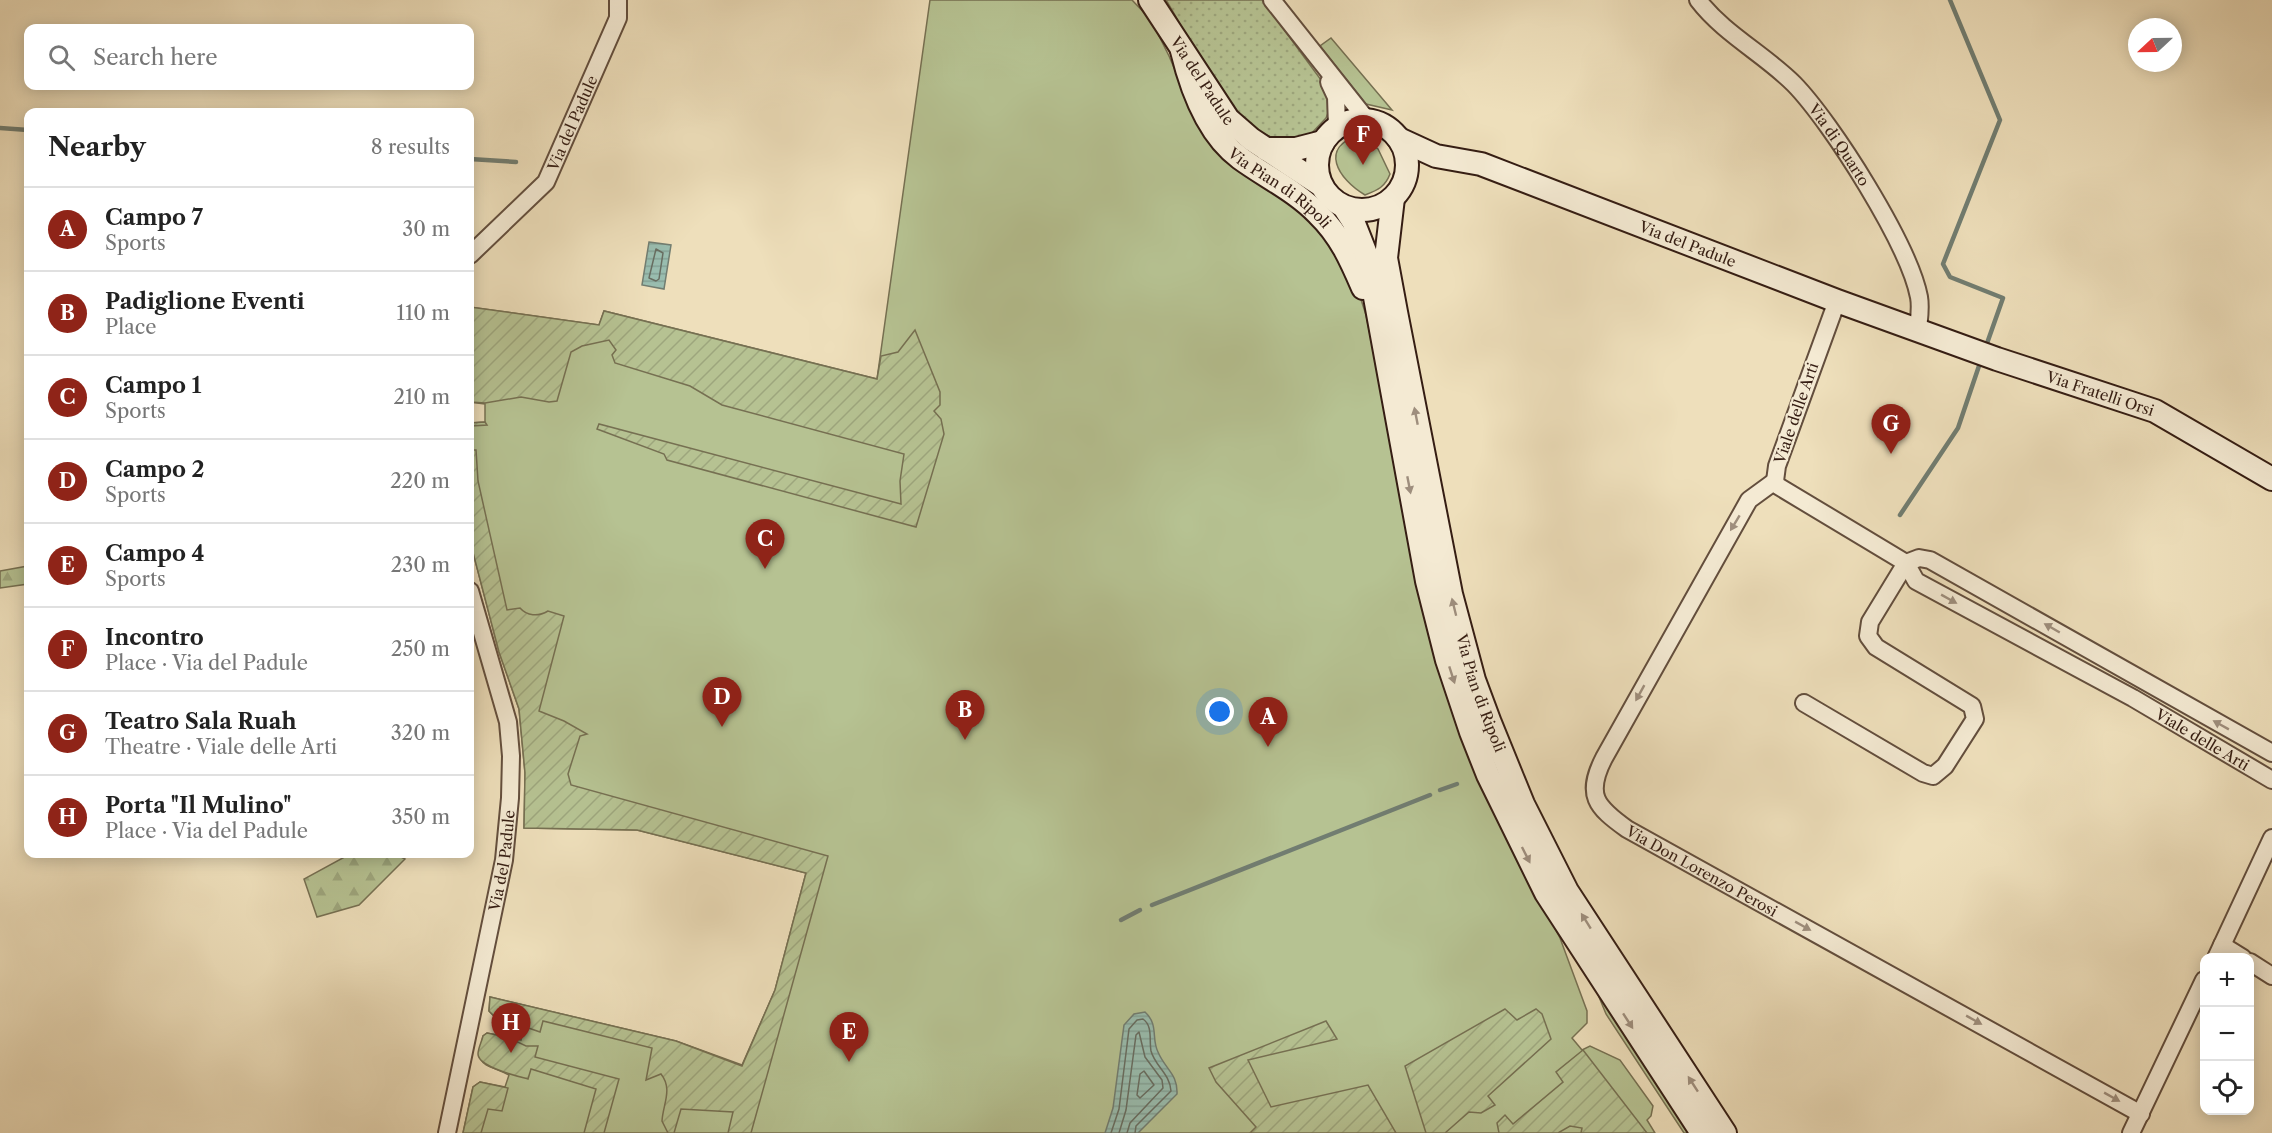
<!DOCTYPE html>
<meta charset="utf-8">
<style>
:root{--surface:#fff;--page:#f2f2f2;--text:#222;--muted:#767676;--line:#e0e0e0;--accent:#8f2418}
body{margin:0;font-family:"Libre Caslon Text",serif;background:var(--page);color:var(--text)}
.controls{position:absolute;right:18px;bottom:18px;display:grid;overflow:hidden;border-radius:12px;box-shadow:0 3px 15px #0003}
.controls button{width:54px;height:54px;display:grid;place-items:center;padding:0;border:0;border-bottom:2px solid var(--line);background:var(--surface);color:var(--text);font:30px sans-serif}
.compass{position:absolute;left:2128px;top:18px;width:54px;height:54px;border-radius:50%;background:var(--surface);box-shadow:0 3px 15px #0003;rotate:248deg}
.you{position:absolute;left:1220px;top:712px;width:21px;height:21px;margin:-15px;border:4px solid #fff;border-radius:50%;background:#1a73e8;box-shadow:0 0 0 9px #1a73e833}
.badge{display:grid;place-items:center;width:39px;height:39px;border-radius:50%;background:var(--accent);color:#fff;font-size:20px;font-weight:700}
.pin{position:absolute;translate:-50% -50px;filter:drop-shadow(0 2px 3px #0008)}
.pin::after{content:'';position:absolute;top:32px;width:21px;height:18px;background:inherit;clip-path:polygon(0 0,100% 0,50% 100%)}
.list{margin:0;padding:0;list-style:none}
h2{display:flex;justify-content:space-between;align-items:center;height:78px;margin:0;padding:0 24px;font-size:26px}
h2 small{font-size:20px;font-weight:400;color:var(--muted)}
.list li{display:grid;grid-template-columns:39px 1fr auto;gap:18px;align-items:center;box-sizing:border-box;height:84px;padding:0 24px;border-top:2px solid var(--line)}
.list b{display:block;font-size:22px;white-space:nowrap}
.list p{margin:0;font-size:20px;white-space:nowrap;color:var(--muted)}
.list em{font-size:20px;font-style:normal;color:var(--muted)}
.icon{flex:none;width:33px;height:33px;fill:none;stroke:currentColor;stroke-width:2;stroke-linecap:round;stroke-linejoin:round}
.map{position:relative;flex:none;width:2272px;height:1133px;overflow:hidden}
.search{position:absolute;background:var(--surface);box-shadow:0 3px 15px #0003;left:24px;top:24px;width:450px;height:66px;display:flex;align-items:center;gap:15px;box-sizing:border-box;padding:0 21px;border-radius:12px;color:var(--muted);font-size:22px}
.panel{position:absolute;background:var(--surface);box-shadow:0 3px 15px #0003;left:24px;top:108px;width:450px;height:750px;border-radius:12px}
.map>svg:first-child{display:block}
.grass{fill:#b6c292;stroke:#767052;stroke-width:1.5}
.forest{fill:url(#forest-firs);stroke:#767052;stroke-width:1.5}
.park{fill:url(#park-dots);stroke:#767052;stroke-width:1.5}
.garden{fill:url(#garden-furrows);stroke:#767052;stroke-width:1.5}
.water{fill:url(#water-rules);stroke:#717d71;stroke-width:1.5}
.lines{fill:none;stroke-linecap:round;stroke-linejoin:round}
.shore{stroke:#676d61;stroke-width:1.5}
.stream{stroke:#717d71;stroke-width:4.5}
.street-casing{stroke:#634e3d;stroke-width:20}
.secondary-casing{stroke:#351d13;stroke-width:26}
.street{stroke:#f4ead3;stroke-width:16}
.secondary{stroke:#f4ead3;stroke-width:22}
.oneway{fill:#9e8e7d}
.labels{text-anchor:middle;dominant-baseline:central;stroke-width:4.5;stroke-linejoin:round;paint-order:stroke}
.street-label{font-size:15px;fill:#351d13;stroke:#f4ead3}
</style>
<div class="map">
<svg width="2272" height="1133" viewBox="0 0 2272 1133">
<defs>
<pattern id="forest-firs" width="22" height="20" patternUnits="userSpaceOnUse" patternTransform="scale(1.5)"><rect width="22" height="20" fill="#b6c292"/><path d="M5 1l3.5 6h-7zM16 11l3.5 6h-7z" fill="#9da67d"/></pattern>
<pattern id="park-dots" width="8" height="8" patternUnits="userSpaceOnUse" patternTransform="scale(1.5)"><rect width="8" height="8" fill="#b6c292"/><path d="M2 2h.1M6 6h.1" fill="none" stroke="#9da67d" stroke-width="1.8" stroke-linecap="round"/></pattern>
<pattern id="garden-furrows" width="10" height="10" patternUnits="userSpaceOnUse" patternTransform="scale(1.5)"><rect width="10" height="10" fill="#b6c292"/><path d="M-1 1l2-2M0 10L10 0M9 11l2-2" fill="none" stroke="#9da67d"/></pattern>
<pattern id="water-rules" width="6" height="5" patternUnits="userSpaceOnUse" patternTransform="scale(1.5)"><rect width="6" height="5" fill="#99bdaf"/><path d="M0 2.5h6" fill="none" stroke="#84a296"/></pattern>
</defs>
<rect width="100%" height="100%" fill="#eedfbb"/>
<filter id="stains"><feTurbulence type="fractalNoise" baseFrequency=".00333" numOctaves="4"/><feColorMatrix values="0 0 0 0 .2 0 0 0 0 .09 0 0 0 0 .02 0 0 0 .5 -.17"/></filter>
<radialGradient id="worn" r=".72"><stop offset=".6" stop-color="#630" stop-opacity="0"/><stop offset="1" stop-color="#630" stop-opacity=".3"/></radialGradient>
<g class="grass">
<path d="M930,0H1132L1151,20L1169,56L1192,110L1242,172L1301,211L1325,236L1356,284L1366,315L1398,473L1465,740L1496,816L1560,938L1587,1011V1023L1572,1038L1582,1050L1590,1046L1620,1060L1653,1106L1651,1116L1647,1120L1655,1133H463L473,1087L480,1082L505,1087L509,1075C483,1062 475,1068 483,1036L487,1033L521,1040L524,1028L494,1016L489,1011L490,997L676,1041L742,1065L775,990L806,873L637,830L524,828L525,773L519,709L499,652L470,541V423L485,422V404L470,402V307L599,325L604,311L877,379Z"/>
<polygon points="1331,38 1392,110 1366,104 1320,46"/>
<path d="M1360,135L1378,149L1390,174C1385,187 1378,190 1365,195C1338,179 1318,147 1360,135Z"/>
<polygon points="1590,975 1695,1133 1684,1133 1606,1014"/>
</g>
<g class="forest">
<polygon points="28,566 28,584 0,588 0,571"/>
<polygon points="350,854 395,854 405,859 359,905 317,917 304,879"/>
</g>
<path class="park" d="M1166,0H1262L1327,88L1330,108L1326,118L1308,137C1299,138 1289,140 1280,139C1232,134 1190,38 1166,0Z"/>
<g class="garden">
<polygon points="470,307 599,325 604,311 877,379 881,356 898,352 915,330 940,392 940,405 934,411 941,419 944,434 916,527 667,460 664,454 597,429 599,424 901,504 900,481 904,454 722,405 690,386 615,363 612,355 616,350 609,340 582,346 571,352 557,401 549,402 521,397 485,403 470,402"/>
<path d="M485,422L487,425L471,426L473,450H476L478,481L507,610L520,608C527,616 538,617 548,611L564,616L539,711L564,721L587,734L580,736L568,774L571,785L828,856L751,1133H728L733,1112L681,1109L674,1133H668L662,1121C663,1104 673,1089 661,1074L646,1080L652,1048L543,1021L540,1032L494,1016L489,1011L490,997L676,1041L742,1066L775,990L806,873L637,830L524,828L525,773L519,709L499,652L470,541V423Z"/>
<polygon points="1505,1009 1517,1020 1536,1009 1542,1014 1551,1039 1488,1096 1495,1105 1481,1113 1469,1112 1445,1133 1426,1133 1405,1066"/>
<polygon points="1326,1021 1337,1039 1248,1060 1271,1107 1368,1085 1396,1133 1250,1133 1256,1127 1216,1082 1209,1068"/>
<path d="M487,1033L507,1037L526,1046H538L535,1057L619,1079L604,1133H584L596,1089L531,1069L528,1079C517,1076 478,1067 478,1054C478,1048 482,1041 483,1036Z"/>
<polygon points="1583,1050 1647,1133 1581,1133 1582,1128 1570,1126 1558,1133 1499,1133 1497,1123 1505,1115 1513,1124 1563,1082 1556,1072"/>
<polygon points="480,1082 508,1088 502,1111 488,1109 481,1133 463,1133 473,1087"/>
</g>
<g class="water">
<polygon points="649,242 671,245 664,289 642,285"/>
<path d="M1145,1012C1159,1025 1151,1038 1158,1052C1165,1069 1178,1074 1177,1094L1138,1133H1105L1113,1108L1124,1025L1134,1014Z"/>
</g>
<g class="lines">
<g class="shore">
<polygon points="656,249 663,253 659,279 656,281 649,278"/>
<polygon points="1144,1071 1154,1085 1140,1098 1137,1095 1140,1074"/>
<path d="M1111,1133L1119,1109L1129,1029L1137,1020L1143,1019C1153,1026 1149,1040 1151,1051C1155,1066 1170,1074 1171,1091L1136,1126L1135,1133"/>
<polyline points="1119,1133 1126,1110 1136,1035 1139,1032 1145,1057 1162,1080 1163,1088 1130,1123 1127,1133"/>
</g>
<g class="stream">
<polyline points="1950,0 2000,120 1943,264 1950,277 2003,298 1985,349"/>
<polyline points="0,128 28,130"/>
<polyline points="470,159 516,162"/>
<polyline points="1900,515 1958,428 1981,360"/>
<polyline points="1440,790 1457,784"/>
<polyline points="1152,905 1430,795"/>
<polyline points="1121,920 1140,910"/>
</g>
<defs>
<g id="street">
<polyline points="1272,0 1367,120"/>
<path id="s1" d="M1698,0C1724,34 1764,54 1794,84C1832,123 1909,245 1919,297C1921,308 1919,319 1918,329"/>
<polyline points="1329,82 1336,97 1337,127"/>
<path id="s2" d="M470,255L546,182L618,18V0"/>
<path id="s3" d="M1837,301L1777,466L1775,481L1778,486L1906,563L1916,581L2133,698L2272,780"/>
<path id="s4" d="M1775,481L1749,500L1604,758C1585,795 1596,807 1627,829L2141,1114"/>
<polyline points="1906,563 1919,558 1930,560 2272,753"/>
<polyline points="1804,703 1923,773 1933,776 1945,766 1975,719 1972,706 1876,647 1868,636 1870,622 1906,563"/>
<polyline points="2222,945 2243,958"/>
<polyline points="2216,958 2272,838"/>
<polyline points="2250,962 2272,976"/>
<path id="s5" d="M447,1133L504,860L510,798L511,756L508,722L470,591"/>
<polyline points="2131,1133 2204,980"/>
</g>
<g id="secondary">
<path id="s6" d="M1150,0L1228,119L1251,139L1321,185"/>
<path id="s7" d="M1182,51C1191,88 1207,134 1240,158C1266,177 1296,191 1318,214C1340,235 1351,260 1363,288"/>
<circle cx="1362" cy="165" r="45"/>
<path id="s8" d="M1399,139L1436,156L1481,164L1837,301L1997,359L2155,411L2272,479"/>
<polyline points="1266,149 1296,149 1323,142"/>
<path id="s9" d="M1393,198L1386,258L1396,312L1451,594L1474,680L1490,723L1523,804L1567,891L1725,1133"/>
<polyline points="1344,207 1353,221 1368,259 1427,581 1447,660 1471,732 1488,775 1546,893 1702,1133"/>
</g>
</defs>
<use href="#street" class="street-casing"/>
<use href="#secondary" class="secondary-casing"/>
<use href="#street" class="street"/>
<use href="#secondary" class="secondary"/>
</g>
<defs><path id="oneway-solid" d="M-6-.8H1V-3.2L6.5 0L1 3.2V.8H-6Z" transform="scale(1.5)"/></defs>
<g class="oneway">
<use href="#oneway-solid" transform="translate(1416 416) rotate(-101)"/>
<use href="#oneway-solid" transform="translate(1409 485) rotate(79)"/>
<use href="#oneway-solid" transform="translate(1735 523) rotate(121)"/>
<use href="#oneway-solid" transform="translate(1949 599) rotate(29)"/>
<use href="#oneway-solid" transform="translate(1454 607) rotate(-104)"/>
<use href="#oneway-solid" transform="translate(2052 628) rotate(-150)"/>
<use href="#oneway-solid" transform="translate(1452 675) rotate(72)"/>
<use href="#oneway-solid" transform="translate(1640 693) rotate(119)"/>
<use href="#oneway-solid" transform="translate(2221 725) rotate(-151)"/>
<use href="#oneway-solid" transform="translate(1526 855) rotate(63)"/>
<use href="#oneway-solid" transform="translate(1586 921) rotate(-122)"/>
<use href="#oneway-solid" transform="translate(1803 926) rotate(29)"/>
<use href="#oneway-solid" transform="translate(1974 1020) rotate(29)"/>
<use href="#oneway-solid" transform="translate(1628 1021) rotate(57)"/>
<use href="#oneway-solid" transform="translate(1693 1084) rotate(-123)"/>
<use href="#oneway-solid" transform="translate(2112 1097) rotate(29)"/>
</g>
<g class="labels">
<g class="street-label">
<text stroke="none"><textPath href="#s6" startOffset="96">Via del Padule</textPath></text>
<text stroke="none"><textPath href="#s2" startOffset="170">Via del Padule</textPath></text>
<text stroke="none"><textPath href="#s1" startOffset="204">Via di Quarto</textPath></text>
<text stroke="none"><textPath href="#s7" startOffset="174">Via Pian di Ripoli</textPath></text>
<text stroke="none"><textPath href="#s8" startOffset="308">Via del Padule</textPath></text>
<text stroke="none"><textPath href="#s8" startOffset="747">Via Fratelli Orsi</textPath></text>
<text transform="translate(1796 413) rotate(-71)">Viale delle Arti</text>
<text stroke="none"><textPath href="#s9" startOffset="506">Via Pian di Ripoli</textPath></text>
<text stroke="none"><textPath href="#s3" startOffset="694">Viale delle Arti</textPath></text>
<text stroke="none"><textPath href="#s5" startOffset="278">Via del Padule</textPath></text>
<text stroke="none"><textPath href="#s4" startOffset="500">Via Don Lorenzo Perosi</textPath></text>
</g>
</g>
<rect width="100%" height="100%" filter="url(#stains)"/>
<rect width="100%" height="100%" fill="url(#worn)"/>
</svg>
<div class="controls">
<button>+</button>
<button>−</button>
<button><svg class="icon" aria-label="locate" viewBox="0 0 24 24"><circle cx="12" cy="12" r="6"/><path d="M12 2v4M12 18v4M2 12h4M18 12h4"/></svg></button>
</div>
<svg class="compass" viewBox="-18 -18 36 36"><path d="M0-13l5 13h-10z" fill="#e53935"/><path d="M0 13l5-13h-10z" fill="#767676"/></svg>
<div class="you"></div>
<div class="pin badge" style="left:1268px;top:747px">A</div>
<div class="pin badge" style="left:965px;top:740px">B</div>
<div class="pin badge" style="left:765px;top:569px">C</div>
<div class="pin badge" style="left:722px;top:727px">D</div>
<div class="pin badge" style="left:849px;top:1062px">E</div>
<div class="pin badge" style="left:1363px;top:165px">F</div>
<div class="pin badge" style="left:1891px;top:454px">G</div>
<div class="pin badge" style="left:511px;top:1053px">H</div>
<div class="search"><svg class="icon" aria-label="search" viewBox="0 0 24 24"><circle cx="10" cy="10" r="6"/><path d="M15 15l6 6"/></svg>Search here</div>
<section class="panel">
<h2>Nearby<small>8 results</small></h2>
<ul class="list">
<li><span class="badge">A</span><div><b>Campo 7</b><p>Sports</p></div><em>30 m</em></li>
<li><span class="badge">B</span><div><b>Padiglione Eventi</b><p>Place</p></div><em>110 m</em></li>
<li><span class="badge">C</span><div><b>Campo 1</b><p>Sports</p></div><em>210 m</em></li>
<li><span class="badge">D</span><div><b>Campo 2</b><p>Sports</p></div><em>220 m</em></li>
<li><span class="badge">E</span><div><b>Campo 4</b><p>Sports</p></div><em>230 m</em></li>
<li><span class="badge">F</span><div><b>Incontro</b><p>Place · Via del Padule</p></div><em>250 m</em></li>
<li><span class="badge">G</span><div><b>Teatro Sala Ruah</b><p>Theatre · Viale delle Arti</p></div><em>320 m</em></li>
<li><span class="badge">H</span><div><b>Porta &quot;Il Mulino&quot;</b><p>Place · Via del Padule</p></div><em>350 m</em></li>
</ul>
</section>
</div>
